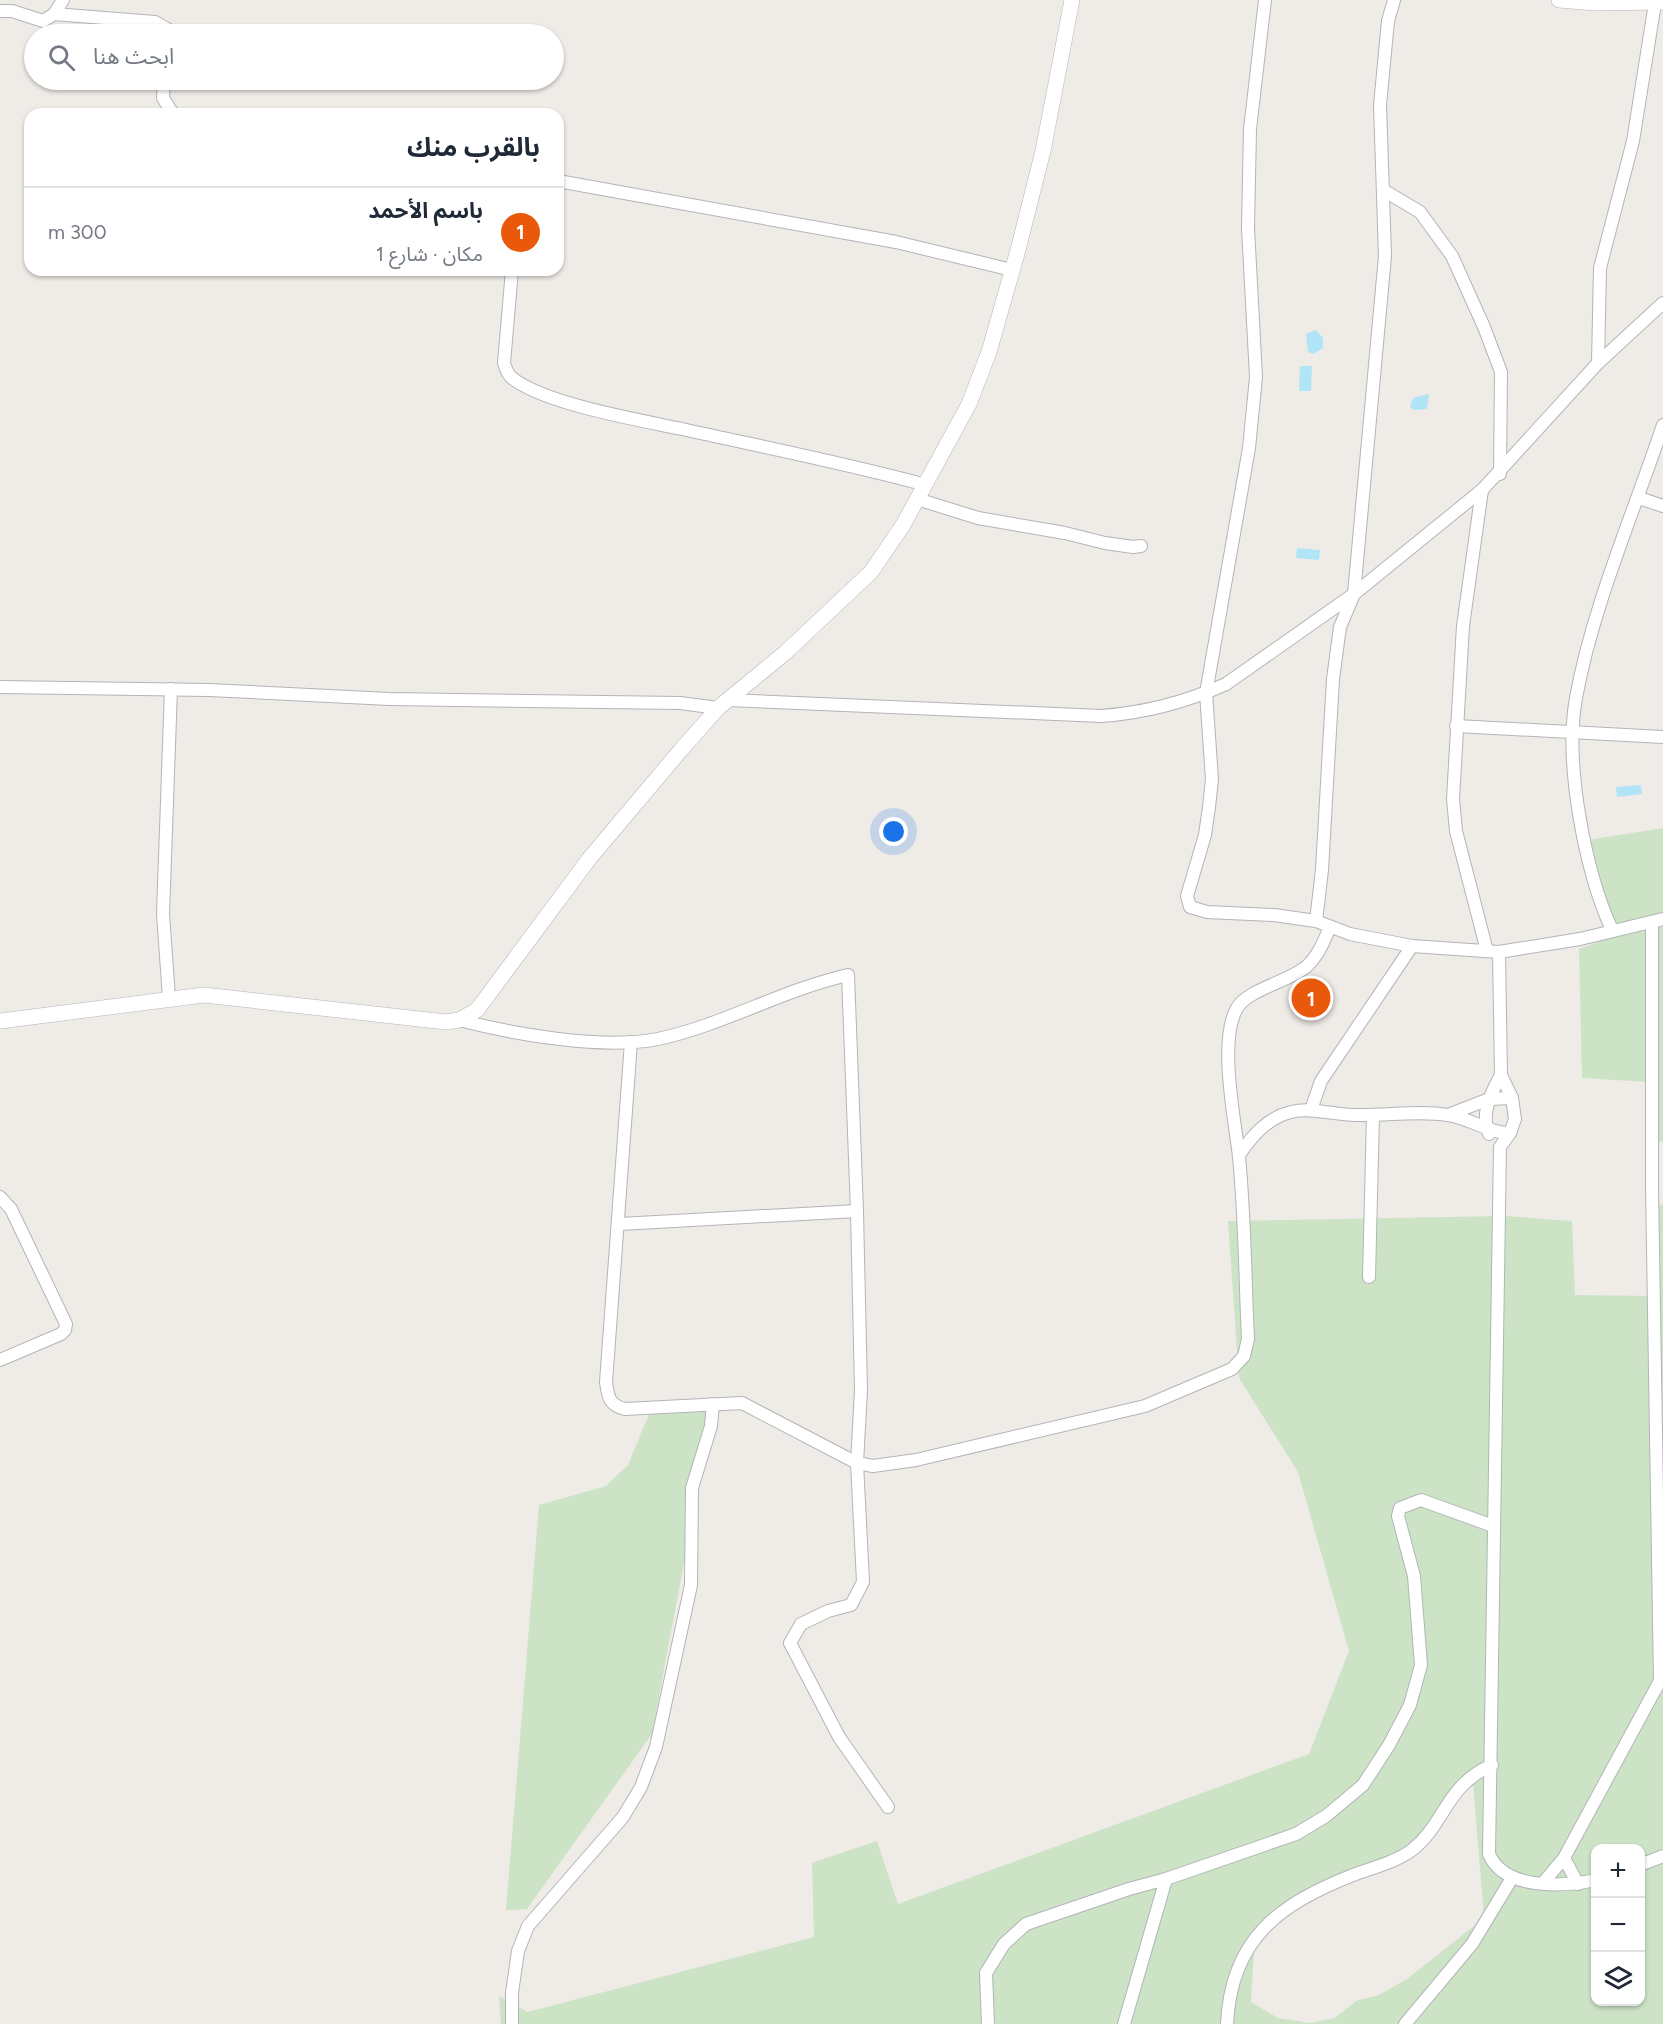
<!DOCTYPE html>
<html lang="ar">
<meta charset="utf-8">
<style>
:root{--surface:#fff;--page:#f6f6f7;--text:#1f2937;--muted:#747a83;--line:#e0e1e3;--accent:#ea580c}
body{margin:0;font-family:Figtree,"Noto Sans Arabic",sans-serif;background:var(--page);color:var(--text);direction:rtl}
.controls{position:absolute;right:18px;bottom:18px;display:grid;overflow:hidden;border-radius:12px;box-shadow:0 2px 4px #0004}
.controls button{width:54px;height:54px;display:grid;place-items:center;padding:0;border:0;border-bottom:2px solid var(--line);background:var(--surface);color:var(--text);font:30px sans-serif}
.you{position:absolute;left:894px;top:832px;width:21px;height:21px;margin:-15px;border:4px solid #fff;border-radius:50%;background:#1a73e8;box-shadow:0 0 0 9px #1a73e833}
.badge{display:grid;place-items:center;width:39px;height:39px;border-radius:50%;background:var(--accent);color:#fff;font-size:20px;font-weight:700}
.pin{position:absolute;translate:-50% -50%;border:3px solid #fff;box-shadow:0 2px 6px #0006}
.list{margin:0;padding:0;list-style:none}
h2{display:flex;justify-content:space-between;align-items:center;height:78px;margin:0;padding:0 24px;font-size:26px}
h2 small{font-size:20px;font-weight:400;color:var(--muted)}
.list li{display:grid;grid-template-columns:39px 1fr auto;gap:18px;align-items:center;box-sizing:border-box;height:90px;padding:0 24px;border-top:2px solid var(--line)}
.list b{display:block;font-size:22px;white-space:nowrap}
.list p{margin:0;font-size:20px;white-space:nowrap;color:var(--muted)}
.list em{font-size:20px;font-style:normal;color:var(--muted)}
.icon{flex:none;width:33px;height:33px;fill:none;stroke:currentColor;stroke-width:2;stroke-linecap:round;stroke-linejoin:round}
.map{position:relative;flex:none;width:1663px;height:2024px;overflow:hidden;direction:ltr}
.search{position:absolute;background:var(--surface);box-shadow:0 2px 4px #0004;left:24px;top:24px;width:540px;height:66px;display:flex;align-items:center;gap:15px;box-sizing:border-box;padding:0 21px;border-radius:33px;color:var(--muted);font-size:22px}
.panel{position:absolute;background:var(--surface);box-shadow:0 2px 4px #0004;left:24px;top:108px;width:540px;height:168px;border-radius:18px;direction:rtl}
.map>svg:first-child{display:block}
.green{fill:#cce3c6;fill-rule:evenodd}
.water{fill:#afe5f6}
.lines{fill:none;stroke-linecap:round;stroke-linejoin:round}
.minor-casing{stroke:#b2b5b7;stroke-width:14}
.tertiary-casing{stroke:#b2b5b7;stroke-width:16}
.minor{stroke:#fff;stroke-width:12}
.tertiary{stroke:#fff;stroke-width:15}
</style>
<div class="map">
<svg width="1663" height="2024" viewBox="0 0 1663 2024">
<rect width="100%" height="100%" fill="#efebe7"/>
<g class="green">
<polygon points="1663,828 1663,1141 1650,1143 1649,1082 1582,1078 1579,949 1614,936 1588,840"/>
<path d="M1651,1204L1663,1205V2024H501L499,1996L528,2012L814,1937L812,1863L877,1841L898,1904L1309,1754L1349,1651L1298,1472L1239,1378L1228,1221L1504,1216L1572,1221L1575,1295L1653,1296ZM1473,1782L1484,1918L1407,1979L1379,1995L1356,2001L1335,2018L1309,2023L1278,2018L1251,2002L1255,1931L1263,1919L1292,1902L1422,1842ZM1596,1848H1640V2002H1596Z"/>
<polygon points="715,1397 652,1734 527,1909 506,1910 539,1505 606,1486 628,1465 652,1407"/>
</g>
<g class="water">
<polygon points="1316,330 1323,338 1323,348 1313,354 1308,352 1306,334"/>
<polygon points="1300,366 1312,366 1311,391 1299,391"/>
<polygon points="1429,394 1427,409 1413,410 1410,406 1413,398"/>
<polygon points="1297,548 1320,550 1319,560 1296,558"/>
<polygon points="1641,785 1642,794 1617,797 1616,787"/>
</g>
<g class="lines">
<defs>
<g id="minor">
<polyline points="1265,0 1250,129 1248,228 1256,377 1249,448 1206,693 1212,779 1209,807 1205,835 1187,896 1190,907 1207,912 1274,915 1316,921 1350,934 1412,946 1499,952 1580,939 1663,919"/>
<polyline points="0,11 12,11 43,21 54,14 63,0"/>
<polyline points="54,14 155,22 171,31 172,34"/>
<polyline points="164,80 163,98 173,114"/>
<polyline points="558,181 896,242 1012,270"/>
<polyline points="1383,190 1420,212 1452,256 1484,327 1501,372 1500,474"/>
<path d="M512,270L504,363C506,369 507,374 512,378C545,404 639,420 682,429C763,447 845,463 926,485"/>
<polyline points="1598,363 1600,268 1633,141 1655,3"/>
<polyline points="1482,490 1463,626 1453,799 1456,831 1487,951"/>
<polyline points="1639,498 1663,506"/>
<polyline points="917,499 978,518 1065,533 1105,543 1133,547 1141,546"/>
<polyline points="0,687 209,690 389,699 680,703 718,708"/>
<path d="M728,700L1101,716C1145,713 1186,702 1226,684L1354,594L1482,490L1598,363L1663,303"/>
<polyline points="1456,726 1663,737"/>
<polyline points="1316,921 1322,870 1333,679 1340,627 1354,594 1385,256 1380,105 1388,21 1394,0"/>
<polyline points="1652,922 1652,1187 1660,1681"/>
<path d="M1612,930C1585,871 1564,763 1576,698C1593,605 1633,515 1663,425"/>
<path d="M1499,952L1501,1075L1512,1098L1515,1119L1510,1133L1500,1147L1489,1854C1504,1890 1562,1887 1596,1880"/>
<polyline points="169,998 163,914 171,689"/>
<path d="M459,1020C513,1034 603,1050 658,1039C723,1025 782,990 848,975L857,1211L861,1390L857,1463L863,1582L851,1605L828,1611L801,1624L790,1643L839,1737L888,1807"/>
<path d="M631,1042L606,1382C608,1397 609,1405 625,1409L742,1403L857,1463L873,1466L916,1460L1145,1406L1232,1369L1244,1356L1248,1339C1245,1278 1245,1217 1239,1157C1235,1120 1218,1041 1237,1008C1248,989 1289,982 1307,966C1318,956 1324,941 1330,927"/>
<polyline points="1311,1110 1321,1081 1412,946"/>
<polyline points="1448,1115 1489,1099 1512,1098"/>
<path d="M1489,1134C1480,1115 1491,1093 1501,1075"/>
<path d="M1239,1155C1252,1136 1267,1118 1291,1112C1312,1107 1334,1115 1356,1115C1386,1116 1419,1110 1448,1115C1470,1118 1488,1133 1510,1133"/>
<polyline points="0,1197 11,1209 66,1324 65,1330 61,1334 0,1360"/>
<polyline points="620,1224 857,1211"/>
<polyline points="1369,1277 1373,1115"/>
<polyline points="1564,1858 1578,1884"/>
<polyline points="1640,1865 1663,1856"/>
<polyline points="1543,1883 1564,1858 1662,1677"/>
<polyline points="512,2024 512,1993 518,1951 528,1926 623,1817 641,1787 656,1747 691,1585 692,1488 711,1426 713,1404"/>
<polyline points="988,2024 986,1973 1004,1944 1026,1924 1129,1889 1166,1879"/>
<polyline points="1124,2024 1166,1879 1296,1834 1326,1816 1363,1785 1389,1745 1410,1705 1421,1665 1414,1576 1398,1516 1400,1508 1421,1500 1493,1526"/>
<path d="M1227,2024C1231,1938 1280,1904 1353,1875C1372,1868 1396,1862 1412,1850C1446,1823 1445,1786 1492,1765"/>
<polyline points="1405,2024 1472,1944 1512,1878"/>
</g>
<g id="tertiary">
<polyline points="1559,0 1595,3 1663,2"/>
<polyline points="0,1021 204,995 446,1022 459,1020 477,1010 589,859 680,751 718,708 786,652 871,572 903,525 969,404 989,352 1018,250 1043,151 1072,0"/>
</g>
</defs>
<use href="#minor" class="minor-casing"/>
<use href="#tertiary" class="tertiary-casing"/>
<use href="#minor" class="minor"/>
<use href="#tertiary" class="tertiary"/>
</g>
</svg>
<div class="controls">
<button>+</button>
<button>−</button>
<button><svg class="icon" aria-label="layers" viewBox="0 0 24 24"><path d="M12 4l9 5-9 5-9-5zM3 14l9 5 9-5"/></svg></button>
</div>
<div class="you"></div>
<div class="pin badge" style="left:1311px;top:998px">1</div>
<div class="search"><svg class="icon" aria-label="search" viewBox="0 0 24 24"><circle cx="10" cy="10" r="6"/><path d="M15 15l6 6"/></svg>ابحث هنا</div>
<section class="panel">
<h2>بالقرب منك<small></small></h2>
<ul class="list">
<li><span class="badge">1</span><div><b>باسم الأحمد</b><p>مكان · شارع 1</p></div><em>300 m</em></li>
</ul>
</section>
</div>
